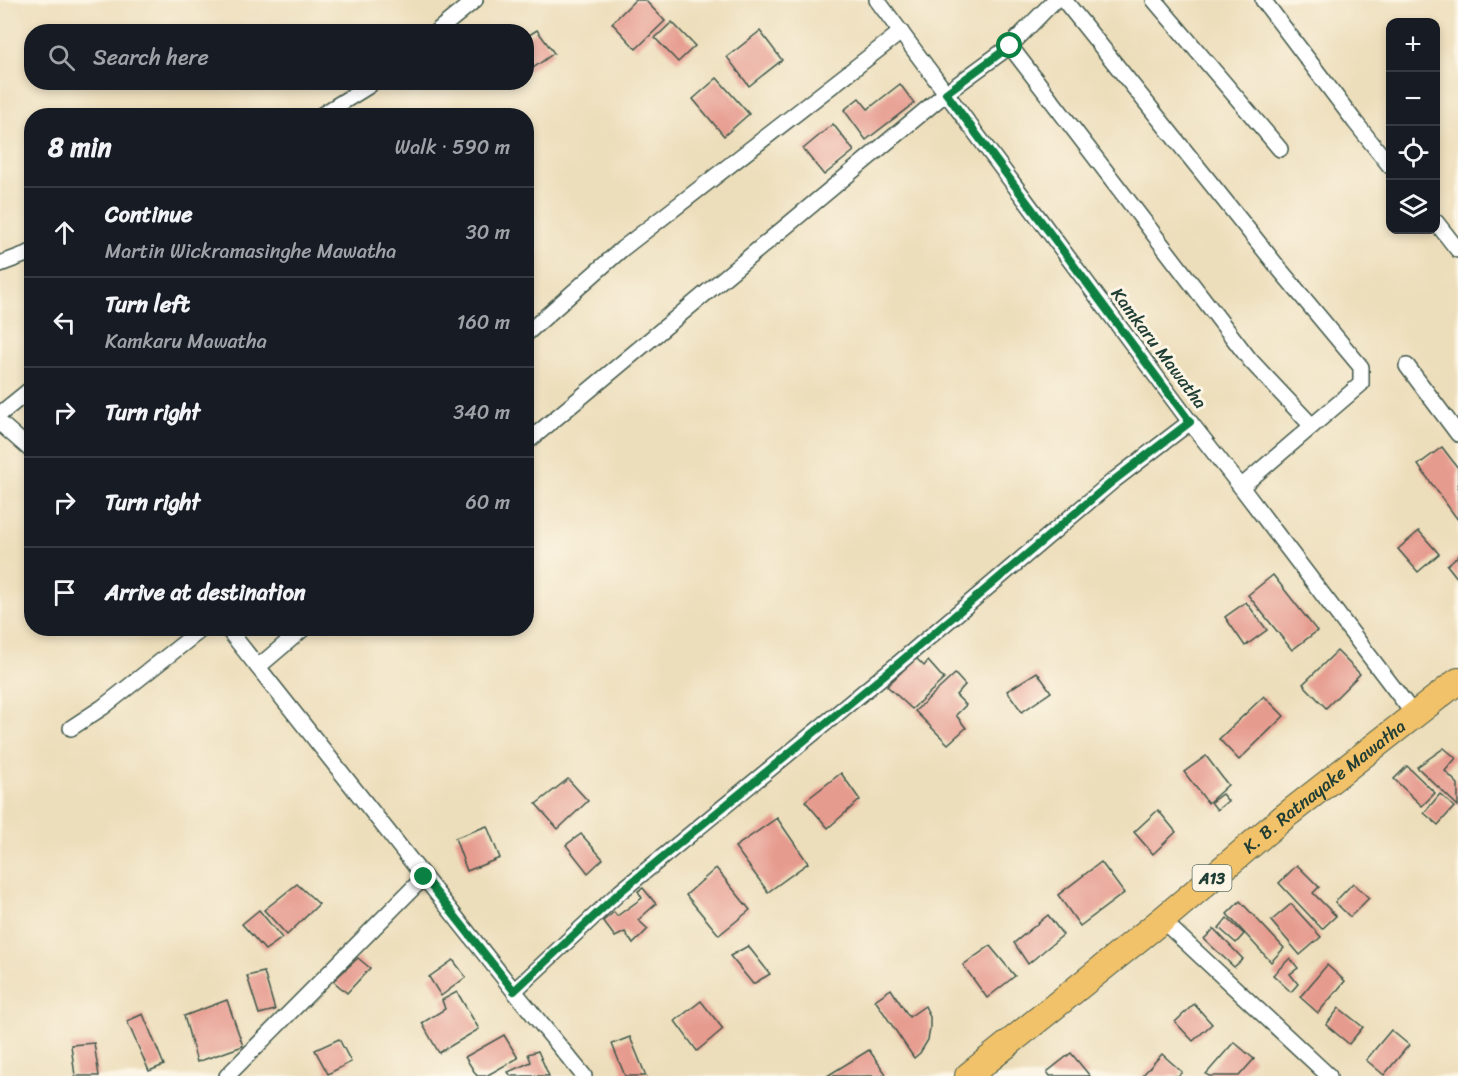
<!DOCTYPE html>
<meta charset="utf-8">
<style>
:root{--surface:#171b24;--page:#242831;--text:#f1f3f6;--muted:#9ea1a6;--line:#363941}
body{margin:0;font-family:Sriracha,sans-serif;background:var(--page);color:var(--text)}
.controls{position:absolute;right:18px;top:18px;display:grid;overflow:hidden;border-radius:12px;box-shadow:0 3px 9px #0003}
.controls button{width:54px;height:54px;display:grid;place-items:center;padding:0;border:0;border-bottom:2px solid var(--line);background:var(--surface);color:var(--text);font:30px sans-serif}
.stop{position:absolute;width:18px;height:18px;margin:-14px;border:4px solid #0b8043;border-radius:50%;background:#fff}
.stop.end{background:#0b8043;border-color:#fff;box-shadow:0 2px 6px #0008}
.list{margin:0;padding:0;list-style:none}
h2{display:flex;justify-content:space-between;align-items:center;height:78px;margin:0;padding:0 24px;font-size:26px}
h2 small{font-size:20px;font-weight:400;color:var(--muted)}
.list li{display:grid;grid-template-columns:39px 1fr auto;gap:18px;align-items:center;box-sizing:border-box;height:90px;padding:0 24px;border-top:2px solid var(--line)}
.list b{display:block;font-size:22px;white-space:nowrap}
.list p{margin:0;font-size:20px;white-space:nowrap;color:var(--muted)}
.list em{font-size:20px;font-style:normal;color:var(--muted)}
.icon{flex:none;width:33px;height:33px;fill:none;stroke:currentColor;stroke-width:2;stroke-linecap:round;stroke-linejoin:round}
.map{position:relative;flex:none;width:1458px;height:1076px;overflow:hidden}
.search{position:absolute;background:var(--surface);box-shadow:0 3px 9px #0003;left:24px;top:24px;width:510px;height:66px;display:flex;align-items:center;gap:15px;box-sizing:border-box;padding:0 21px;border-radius:24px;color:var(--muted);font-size:22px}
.panel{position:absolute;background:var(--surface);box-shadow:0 3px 9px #0003;left:24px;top:108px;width:510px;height:528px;border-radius:24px}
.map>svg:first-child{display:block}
.building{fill:#e69b8f}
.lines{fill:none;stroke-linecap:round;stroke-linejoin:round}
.minor-casing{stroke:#3e5548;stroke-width:18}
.trunk-casing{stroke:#3e5548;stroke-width:28}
.minor{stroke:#fff;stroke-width:15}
.trunk{stroke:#f2c26a;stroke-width:26}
.route{stroke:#0b8043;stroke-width:8}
.labels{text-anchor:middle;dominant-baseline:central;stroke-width:6;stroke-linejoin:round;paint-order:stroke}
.shield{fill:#fcf5e5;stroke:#617469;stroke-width:1.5}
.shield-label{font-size:16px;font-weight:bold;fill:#1f3d34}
.street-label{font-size:18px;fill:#1f3d34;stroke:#fcf5e5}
</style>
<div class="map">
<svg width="1458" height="1076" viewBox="0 0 1458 1076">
<rect width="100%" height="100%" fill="#fcf5e5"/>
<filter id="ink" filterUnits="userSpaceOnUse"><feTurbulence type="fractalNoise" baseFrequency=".0167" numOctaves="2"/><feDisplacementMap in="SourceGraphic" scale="12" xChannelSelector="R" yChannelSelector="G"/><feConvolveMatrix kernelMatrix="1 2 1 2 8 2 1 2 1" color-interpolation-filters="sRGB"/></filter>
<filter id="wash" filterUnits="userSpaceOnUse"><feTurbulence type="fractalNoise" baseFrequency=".008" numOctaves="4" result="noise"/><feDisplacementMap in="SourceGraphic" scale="24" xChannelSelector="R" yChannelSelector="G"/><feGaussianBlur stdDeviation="1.35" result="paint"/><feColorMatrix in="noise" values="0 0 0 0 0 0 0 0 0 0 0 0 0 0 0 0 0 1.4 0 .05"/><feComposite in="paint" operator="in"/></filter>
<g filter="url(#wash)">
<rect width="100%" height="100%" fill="#eddebb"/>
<g id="blocks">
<g class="building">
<polygon points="635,0 645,0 665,21 636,49 612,23"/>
<polygon points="672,22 695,46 678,62 655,38"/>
<polygon points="537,30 554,53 526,73 526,37"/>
<polygon points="760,31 782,60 749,86 727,57"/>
<polygon points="717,78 749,114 724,136 693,99"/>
<polygon points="900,84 914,103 866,140 844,110 859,98 868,109"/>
<polygon points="833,124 854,151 824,175 803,149"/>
<polygon points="1442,447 1458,468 1458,520 1418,465"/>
<polygon points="1419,531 1439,554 1418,572 1398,549"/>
<polygon points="1458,556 1458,579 1447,565"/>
<polygon points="1273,575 1317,631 1292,650 1248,595"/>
<polygon points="1246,602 1267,630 1245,646 1225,617"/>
<polygon points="1337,651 1360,674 1326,708 1303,684"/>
<polygon points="916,658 924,666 928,661 944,679 912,709 887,686"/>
<polygon points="1037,672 1051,692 1022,712 1007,691"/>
<polygon points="955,674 965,685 956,695 966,705 956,715 966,728 948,744 915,711"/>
<polygon points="1264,696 1284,716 1239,760 1219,739"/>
<polygon points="1444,748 1456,758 1445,771 1458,784 1458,806 1417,767"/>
<polygon points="1206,756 1228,785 1208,803 1184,772"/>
<polygon points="1407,766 1435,793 1422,806 1394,779"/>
<polygon points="841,773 860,800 828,828 805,801"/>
<polygon points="568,779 588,801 558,829 536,804"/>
<polygon points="1222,794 1228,801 1217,810 1211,802"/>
<polygon points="1440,794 1454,807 1438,825 1424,813"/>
<polygon points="1158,810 1176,832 1153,854 1134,832"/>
<polygon points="777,818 808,863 768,892 735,847"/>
<polygon points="487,826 500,858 467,871 455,838"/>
<polygon points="581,834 603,859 588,873 566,845"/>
<polygon points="1101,862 1124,893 1080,926 1058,895"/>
<polygon points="1297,865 1319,887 1313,893 1336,916 1322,929 1279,883"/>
<polygon points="716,868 750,910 719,935 686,895"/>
<polygon points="1353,883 1369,898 1350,917 1335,902"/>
<polygon points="297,884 319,904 287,935 264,910"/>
<polygon points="643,888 656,904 638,920 648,929 633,944 625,932 615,937 603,921 614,912 617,916 642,898 638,891"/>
<polygon points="1240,901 1284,948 1271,962 1227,914"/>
<polygon points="1291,904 1321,937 1300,955 1271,921"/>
<polygon points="259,910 282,938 265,950 242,924"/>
<polygon points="1048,915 1063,935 1028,964 1014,943"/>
<polygon points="1227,918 1244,934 1236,943 1219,928"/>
<polygon points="1214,929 1243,959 1234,967 1204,939"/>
<polygon points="748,946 770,974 753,984 730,956"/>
<polygon points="990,946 1015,976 987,998 963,965"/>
<polygon points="358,958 370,968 347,993 333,981"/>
<polygon points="1290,958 1298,968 1290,974 1298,984 1291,992 1273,975"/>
<polygon points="453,960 466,977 441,996 429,977"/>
<polygon points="1327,965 1345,981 1318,1013 1300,997"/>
<polygon points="264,972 275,1010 259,1014 247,976"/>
<polygon points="891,989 909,1017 925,1006 930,1017 930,1029 928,1040 920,1053 914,1058 875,1000"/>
<polygon points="457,992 479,1029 439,1053 422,1023 445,1009 442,1000"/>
<polygon points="227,1000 243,1046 197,1062 184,1016"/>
<polygon points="701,1001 723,1029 697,1051 675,1021"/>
<polygon points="1194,1004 1212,1024 1193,1041 1175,1022"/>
<polygon points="1339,1008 1363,1027 1349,1044 1326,1025"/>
<polygon points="143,1014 164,1065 149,1071 127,1021"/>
<polygon points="1391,1030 1409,1045 1384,1075 1366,1060"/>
<polygon points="504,1035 518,1058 486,1076 477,1076 465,1057"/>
<polygon points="630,1037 646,1076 625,1076 612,1044"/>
<polygon points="339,1039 351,1062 328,1074 315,1050"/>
<polygon points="1234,1042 1254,1059 1239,1076 1209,1076 1206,1074"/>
<polygon points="94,1043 99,1076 75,1076 71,1045"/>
<polygon points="869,1050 886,1074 883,1076 827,1076"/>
<polygon points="538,1051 549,1076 511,1076 508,1072 531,1062 528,1054"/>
<polygon points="1071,1053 1090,1076 1050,1076 1047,1072"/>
<polygon points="1162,1054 1182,1072 1178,1076 1142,1076"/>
</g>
</g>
</g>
<g filter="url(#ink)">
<use href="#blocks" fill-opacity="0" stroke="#3e5548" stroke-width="1.5"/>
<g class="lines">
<defs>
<g id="minor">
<polyline points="877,0 1190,422 1241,487 1415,716"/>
<polyline points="1064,0 1281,271 1361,367 1361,384 1241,487"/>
<polyline points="1154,0 1280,149"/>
<polyline points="1263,0 1355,122 1390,166"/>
<polyline points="436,32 475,0"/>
<polyline points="1010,46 1250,360 1312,426"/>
<polyline points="320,116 370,85"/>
<polyline points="1436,222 1458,250"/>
<polyline points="0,264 32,252"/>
<polyline points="526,334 622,249 901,32"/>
<polyline points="1407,366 1458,434"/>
<polyline points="0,414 32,388"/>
<polyline points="0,423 32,451"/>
<polyline points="526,443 946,93 1010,46 1055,0"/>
<polyline points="227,628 514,991 584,1076"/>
<polyline points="258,667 304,628"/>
<polyline points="71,728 103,707 203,628"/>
<polyline points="1162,920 1329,1076"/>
<polyline points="514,991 620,892 900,662 1113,481 1190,422"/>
<polyline points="227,1076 424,877"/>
</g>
<g id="trunk">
<path id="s1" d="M968,1076L1162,920L1284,817L1458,681"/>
</g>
</defs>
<use href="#minor" class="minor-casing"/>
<use href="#trunk" class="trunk-casing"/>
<use href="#minor" class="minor"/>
<use href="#trunk" class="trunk"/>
</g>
</g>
<g class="lines" filter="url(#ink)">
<polyline class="route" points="424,877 514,991 620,892 900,662 1113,481 1190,422 946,93 1010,46"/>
</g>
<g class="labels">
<rect class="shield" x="1192.5" y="865" width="39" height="26" rx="4.5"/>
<g class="shield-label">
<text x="1212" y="878">A13</text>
</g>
<g class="street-label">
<text transform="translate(1159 348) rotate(53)">Kamkaru Mawatha</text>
<text stroke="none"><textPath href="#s1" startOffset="459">K. B. Ratnayake Mawatha</textPath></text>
</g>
</g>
</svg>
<div class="controls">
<button>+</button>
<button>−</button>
<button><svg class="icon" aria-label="locate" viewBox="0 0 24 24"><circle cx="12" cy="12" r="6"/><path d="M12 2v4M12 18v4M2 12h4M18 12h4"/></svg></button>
<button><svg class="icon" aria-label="layers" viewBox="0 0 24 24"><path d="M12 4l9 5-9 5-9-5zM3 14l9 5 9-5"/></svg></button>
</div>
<div class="stop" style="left:1010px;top:46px"></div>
<div class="stop end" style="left:424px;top:877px"></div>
<div class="search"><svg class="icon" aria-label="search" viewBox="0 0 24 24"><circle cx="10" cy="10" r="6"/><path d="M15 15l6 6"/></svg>Search here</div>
<section class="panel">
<h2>8 min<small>Walk · 590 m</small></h2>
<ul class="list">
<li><svg class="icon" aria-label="ahead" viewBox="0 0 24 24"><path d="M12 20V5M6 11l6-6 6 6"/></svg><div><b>Continue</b><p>Martin Wickramasinghe Mawatha</p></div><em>30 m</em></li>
<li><svg class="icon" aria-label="left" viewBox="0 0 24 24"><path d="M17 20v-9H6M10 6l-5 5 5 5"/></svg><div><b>Turn left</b><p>Kamkaru Mawatha</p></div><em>160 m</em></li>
<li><svg class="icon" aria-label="right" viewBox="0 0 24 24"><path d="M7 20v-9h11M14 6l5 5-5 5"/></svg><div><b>Turn right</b></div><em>340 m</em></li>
<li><svg class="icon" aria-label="right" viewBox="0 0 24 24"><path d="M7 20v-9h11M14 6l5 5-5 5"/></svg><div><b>Turn right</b></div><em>60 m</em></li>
<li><svg class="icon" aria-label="arrive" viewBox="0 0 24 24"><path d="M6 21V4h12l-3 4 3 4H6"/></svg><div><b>Arrive at destination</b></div></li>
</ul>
</section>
</div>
